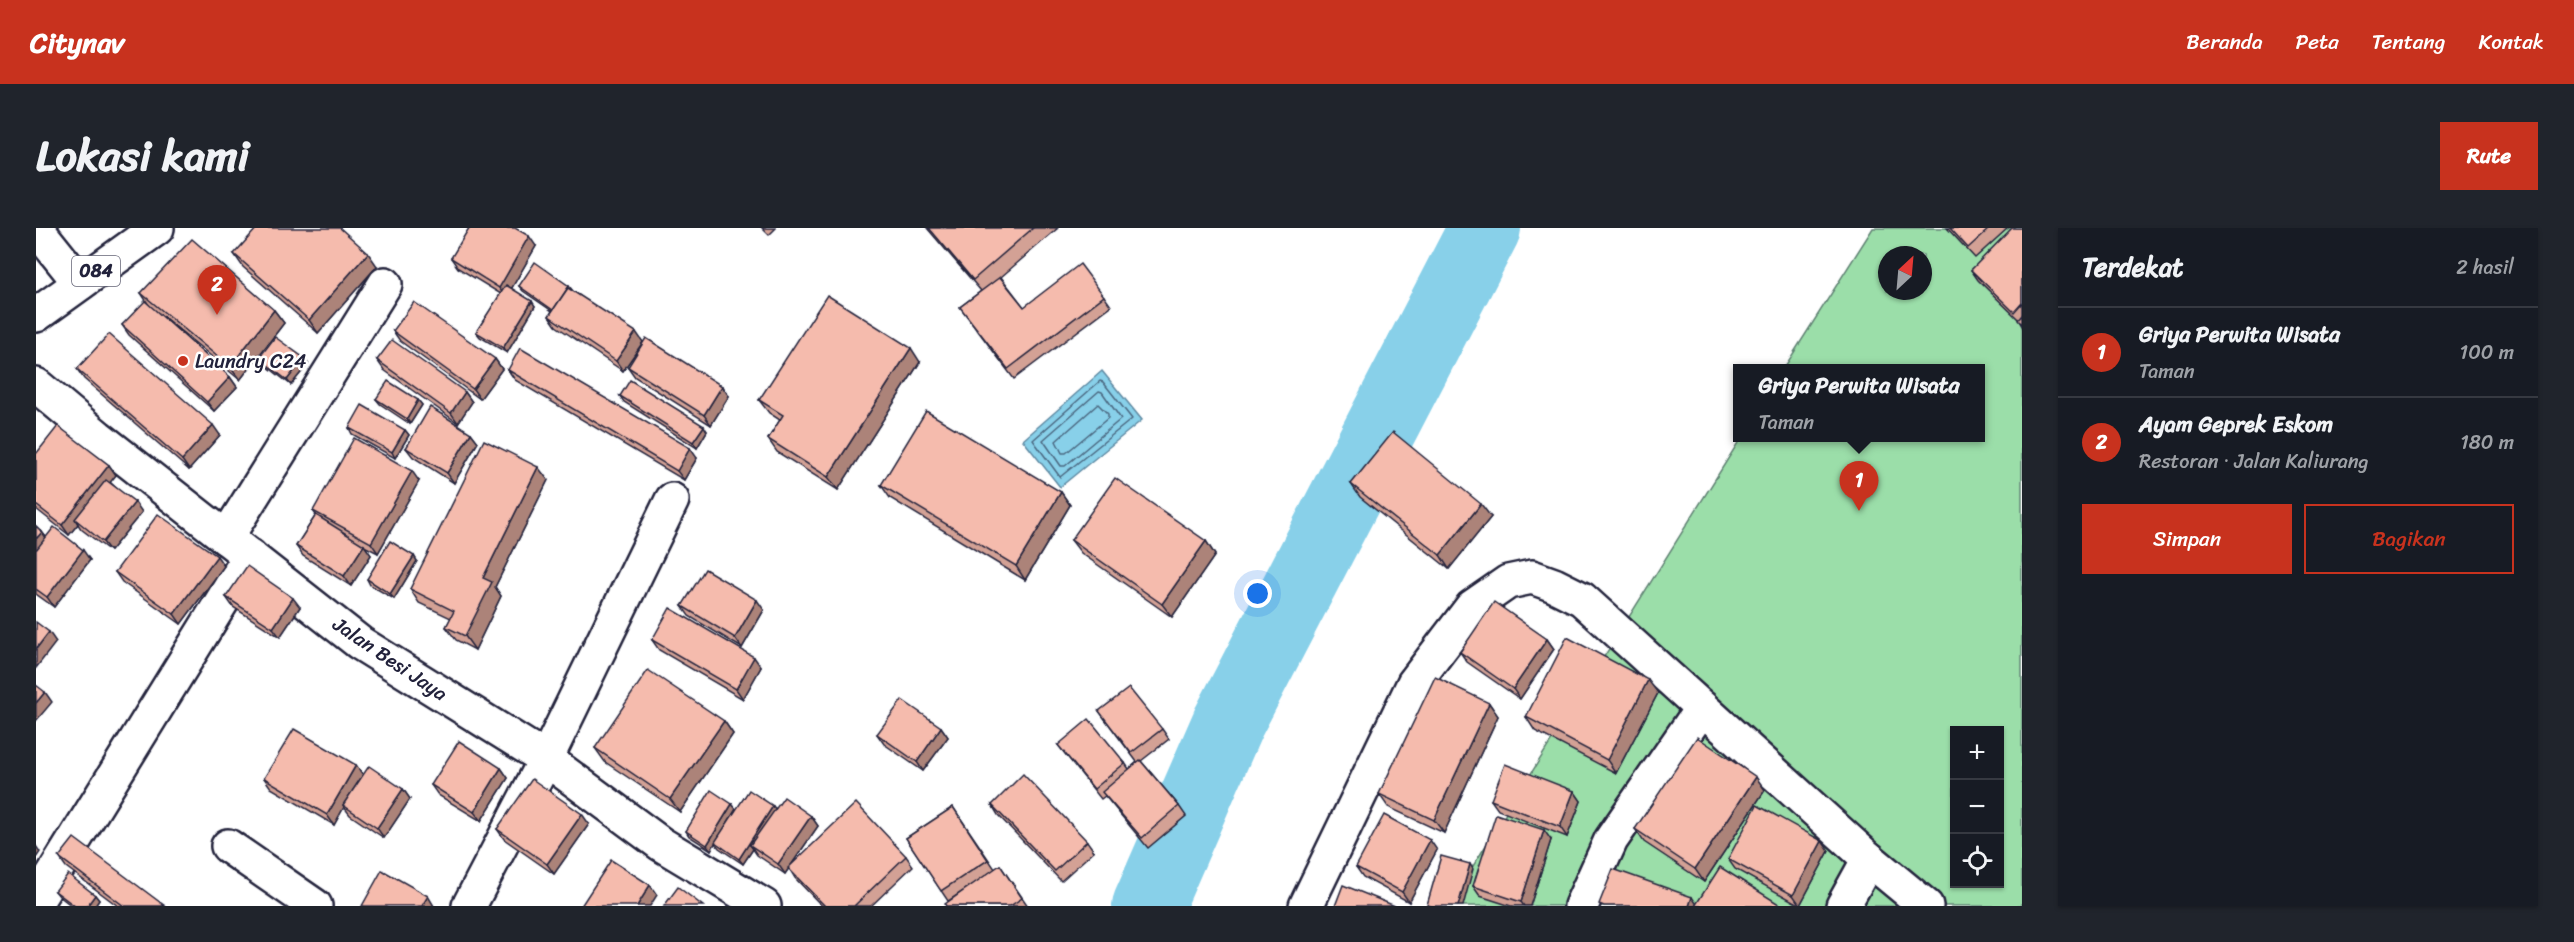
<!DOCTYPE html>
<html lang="id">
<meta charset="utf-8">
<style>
:root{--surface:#171b24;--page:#20242c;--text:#f1f3f6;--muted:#9ea1a6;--line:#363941;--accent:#c8321e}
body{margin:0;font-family:Sriracha,sans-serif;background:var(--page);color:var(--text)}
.controls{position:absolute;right:18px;bottom:18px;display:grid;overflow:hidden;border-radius:0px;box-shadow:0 2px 4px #0004}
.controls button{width:54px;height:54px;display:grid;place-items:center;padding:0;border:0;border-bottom:2px solid var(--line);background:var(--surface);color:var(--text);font:30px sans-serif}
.compass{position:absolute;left:1842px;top:18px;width:54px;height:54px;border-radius:50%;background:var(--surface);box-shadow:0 2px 4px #0004;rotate:26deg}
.you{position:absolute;left:1222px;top:366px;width:21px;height:21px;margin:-15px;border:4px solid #fff;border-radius:50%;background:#1a73e8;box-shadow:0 0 0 9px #1a73e833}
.badge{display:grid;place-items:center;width:39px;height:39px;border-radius:50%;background:var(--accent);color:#fff;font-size:20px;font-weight:700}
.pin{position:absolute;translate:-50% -50px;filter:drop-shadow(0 2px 3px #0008)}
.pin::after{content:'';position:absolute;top:32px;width:21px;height:18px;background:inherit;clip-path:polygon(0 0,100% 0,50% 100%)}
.popup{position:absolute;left:1697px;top:136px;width:252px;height:78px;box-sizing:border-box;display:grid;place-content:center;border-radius:0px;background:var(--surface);filter:drop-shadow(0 2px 4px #0005);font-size:20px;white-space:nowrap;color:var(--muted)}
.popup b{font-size:22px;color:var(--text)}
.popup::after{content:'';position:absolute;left:50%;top:100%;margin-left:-12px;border:12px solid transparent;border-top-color:var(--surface)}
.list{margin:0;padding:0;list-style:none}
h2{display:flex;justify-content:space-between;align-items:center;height:78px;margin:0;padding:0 24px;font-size:26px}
h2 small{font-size:20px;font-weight:400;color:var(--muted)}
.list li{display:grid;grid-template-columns:39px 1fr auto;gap:18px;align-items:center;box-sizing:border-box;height:90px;padding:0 24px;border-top:2px solid var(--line)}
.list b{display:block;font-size:22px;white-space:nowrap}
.list p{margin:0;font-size:20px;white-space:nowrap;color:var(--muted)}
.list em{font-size:20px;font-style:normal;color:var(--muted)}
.actions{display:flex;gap:12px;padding:18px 24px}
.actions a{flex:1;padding:14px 0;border:2px solid var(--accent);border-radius:0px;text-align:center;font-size:21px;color:var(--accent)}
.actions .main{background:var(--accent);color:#fff}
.icon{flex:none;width:33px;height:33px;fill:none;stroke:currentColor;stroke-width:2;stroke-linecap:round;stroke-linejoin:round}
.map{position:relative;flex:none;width:1986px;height:678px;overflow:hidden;border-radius:0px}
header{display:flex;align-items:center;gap:36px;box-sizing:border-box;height:84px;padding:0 30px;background:var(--accent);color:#fff}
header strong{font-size:28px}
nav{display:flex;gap:33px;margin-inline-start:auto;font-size:21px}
.intro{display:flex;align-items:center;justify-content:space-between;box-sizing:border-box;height:144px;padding:0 36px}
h1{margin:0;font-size:42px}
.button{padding:15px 27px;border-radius:0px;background:var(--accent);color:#fff;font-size:21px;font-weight:700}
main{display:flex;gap:36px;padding:0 36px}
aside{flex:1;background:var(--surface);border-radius:0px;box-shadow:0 2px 4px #0004}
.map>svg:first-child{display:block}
.green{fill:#9bdea9;stroke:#5e8072;stroke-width:1.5;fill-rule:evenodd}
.water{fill:#88d0e9;stroke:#5f8aa3;stroke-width:1.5}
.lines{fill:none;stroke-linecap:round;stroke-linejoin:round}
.shore{stroke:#4b6881;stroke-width:1.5}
.river{stroke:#88d0e9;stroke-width:72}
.street-casing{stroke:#22223b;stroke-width:38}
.primary-casing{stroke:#22223b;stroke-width:38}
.street{stroke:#fff;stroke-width:33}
.primary{stroke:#fff;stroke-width:33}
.wall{fill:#d3a195;stroke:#22223b;stroke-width:1.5}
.shaded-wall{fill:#ac8379;stroke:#22223b;stroke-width:1.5}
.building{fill:#f5bbad;stroke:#22223b;stroke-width:1.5}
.poi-dot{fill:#c8321e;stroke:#fff;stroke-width:2}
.labels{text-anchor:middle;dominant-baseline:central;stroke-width:5;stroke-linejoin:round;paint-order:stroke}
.shield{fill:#fff;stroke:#646476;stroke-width:1.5}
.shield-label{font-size:18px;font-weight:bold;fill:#22223b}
.poi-label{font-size:20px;fill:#22223b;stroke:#fff;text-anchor:start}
.street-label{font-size:20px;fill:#22223b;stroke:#fff}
</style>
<header>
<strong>Citynav</strong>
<nav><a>Beranda</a><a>Peta</a><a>Tentang</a><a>Kontak</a></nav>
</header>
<div class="intro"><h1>Lokasi kami</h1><a class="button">Rute</a></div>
<main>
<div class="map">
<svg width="1986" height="678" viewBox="0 0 1986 678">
<rect width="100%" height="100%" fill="#fff"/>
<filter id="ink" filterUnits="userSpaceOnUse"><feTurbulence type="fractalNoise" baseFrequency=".0167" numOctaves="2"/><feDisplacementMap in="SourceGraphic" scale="12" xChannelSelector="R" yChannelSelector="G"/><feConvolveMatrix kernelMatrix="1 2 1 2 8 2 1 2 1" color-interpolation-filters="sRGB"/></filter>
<g filter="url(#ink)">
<path class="green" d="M1837,0H1986V678H1412L1705,210H1944V140H1748ZM1851,27H1887V63H1851ZM1918,502H1964V656H1918Z"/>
<polygon class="water" points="1066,143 1106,192 1024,259 987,212"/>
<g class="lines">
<g class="shore">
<polygon points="1064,153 1067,154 1096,191 1024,249 997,212"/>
<polygon points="1063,163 1066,164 1085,191 1029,238 1025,238 1007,212"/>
<polygon points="1062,176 1072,186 1072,190 1030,225 1026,225 1020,213"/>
</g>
<polyline class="river" points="1112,678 1192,495 1449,0"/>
<defs>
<g id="street">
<polyline points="0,0 44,55"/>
<polyline points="0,157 62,209 324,415 510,531 625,616 728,678"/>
<polyline points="190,310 349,56"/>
<polyline points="192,618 279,678"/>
<polyline points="1833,631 1890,678"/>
<polyline points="0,674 214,328"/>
<polyline points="433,678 510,531 636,272"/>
<polyline points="1270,678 1378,455 1436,379 1472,354 1496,349 1518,357 1546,371 1833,631 1807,678"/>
<polyline points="1545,678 1575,612 1666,480"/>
</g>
<polyline id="primary" points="0,87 121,0"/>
</defs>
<use href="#street" class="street-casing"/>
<use href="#primary" class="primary-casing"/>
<use href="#street" class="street"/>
<use href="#primary" class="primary"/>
</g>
<g class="wall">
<polygon points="726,0 740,0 733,7"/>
<polygon points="891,0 1022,0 965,49 988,79 1068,68 1075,78 978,151 924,79 945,63"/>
<polygon points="1911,0 1972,0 1939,30"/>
<polygon points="1986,0 1986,98 1982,91 1942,52 1935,42"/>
<polygon points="500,18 475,61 499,78 471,125 444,109 440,104 465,66 422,40 415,30"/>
<polygon points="198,26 341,38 282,105 207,39"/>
<polygon points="483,58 533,58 537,63 607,114 587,143 520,98 513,88 516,83 487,63"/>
<polygon points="105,65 238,82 248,95 204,152 123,85 194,149 201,159 178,183 93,107 86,97 113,77"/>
<polygon points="357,103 459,131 466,141 444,171 364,113"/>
<polygon points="223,130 272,136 255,157 227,135"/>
<polygon points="341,132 429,164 436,174 422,195 348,142"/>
<polygon points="884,134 802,262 741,224 732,211 744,192 733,185 723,172"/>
<polygon points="592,139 693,168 675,197 599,149"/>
<polygon points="41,141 184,207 153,242 48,151"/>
<polygon points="472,142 661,230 648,252 479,152"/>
<polygon points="584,168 671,203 661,220 588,174"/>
<polygon points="340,171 382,172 386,177 374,196 344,176"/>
<polygon points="313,200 369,202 373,207 359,230 316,206"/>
<polygon points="435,205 442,214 418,255 377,229 370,220"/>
<polygon points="0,226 73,237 80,247 74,254 106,284 74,323 45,301 42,296 33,307 0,281"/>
<polygon points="512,252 459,359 465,368 439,422 420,412 410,399 415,390 383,375 374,361"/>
<polygon points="383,253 342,325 328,318 335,327 315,358 267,328 260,318 280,287 277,283"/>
<polygon points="1315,256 1455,289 1413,341 1324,269"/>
<polygon points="845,257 1025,264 1034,277 989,352 854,270"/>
<polygon points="0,298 6,304 10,309 54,332 18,379 0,366"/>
<polygon points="1035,312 1170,313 1179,327 1136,389 1045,325"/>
<polygon points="378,328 381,333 358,371 334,357 331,351"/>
<polygon points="188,338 145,396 86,354 79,344"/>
<polygon points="190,369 264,379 244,409 197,379"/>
<polygon points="646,378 728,382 706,420 653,388"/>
<polygon points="1511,411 1518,421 1484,471 1431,434 1424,424"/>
<polygon points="616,412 725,439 707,471 623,422"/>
<polygon points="1622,465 1580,545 1499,503 1490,489"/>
<polygon points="1453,475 1462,488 1408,605 1352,579 1343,566"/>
<polygon points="1063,483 1126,501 1133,511 1105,533 1143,578 1150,588 1112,620 1069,568 1065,571 1022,517 1089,535 1093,541 1101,534"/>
<polygon points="688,493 697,506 644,584 569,534 559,520"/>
<polygon points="905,499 912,509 887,543 848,516 841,506"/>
<polygon points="320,537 327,547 367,561 374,571 348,610 314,587 308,579 298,597 235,560 228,550"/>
<polygon points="465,540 472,550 445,593 402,567 395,557"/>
<polygon points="1729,562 1668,654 1608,614 1599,601"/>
<polygon points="1538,563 1545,573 1531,609 1462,582 1455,572"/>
<polygon points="696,576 700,581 688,600 739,580 775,588 782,598 755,637 870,628 877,638 835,678 786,678 759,650 753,640 749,646 721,627 717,621 707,636 683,620 679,615 675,622 653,608 650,603"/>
<polygon points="956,577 1051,613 1058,623 1025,653 962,587"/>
<polygon points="917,579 959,641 964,637 992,678 910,678 936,657 912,673 870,610"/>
<polygon points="553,596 518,646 468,611 461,601"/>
<polygon points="1515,612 1494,678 1475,678 1444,668 1437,658"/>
<polygon points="1786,613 1793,623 1764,677 1699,641 1692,631"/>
<polygon points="1401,622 1373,674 1327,649 1320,639"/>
<polygon points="23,629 129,678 82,678 30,639"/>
<polygon points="19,663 59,667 63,672 59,678 36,678 23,668"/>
</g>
<g class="shaded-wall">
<polygon points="493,8 500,18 470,70 463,60"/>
<polygon points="332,25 341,38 282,105 273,92"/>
<polygon points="496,73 499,78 471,125 467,120"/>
<polygon points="238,82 248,95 204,152 194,139"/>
<polygon points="600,104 607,114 587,143 580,133"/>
<polygon points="875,120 884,134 802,262 792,249"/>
<polygon points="268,130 272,136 255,157 251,152"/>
<polygon points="459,131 466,141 444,171 437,161"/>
<polygon points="194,149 201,159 178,183 171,174"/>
<polygon points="686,158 693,168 675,197 668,187"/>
<polygon points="429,164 436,174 422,195 415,185"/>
<polygon points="382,172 386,177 374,196 371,191"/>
<polygon points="177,197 184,207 153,242 146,232"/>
<polygon points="668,198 671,203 661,220 657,214"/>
<polygon points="369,202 373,207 359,230 356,224"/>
<polygon points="435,205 442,214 418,255 411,245"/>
<polygon points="654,220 661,230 648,252 641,243"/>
<polygon points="73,237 80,247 43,294 39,291 42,296 33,307 26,297"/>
<polygon points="502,239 512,252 459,359 465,368 439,422 429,408 447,350"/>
<polygon points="376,243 383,253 342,325 335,315"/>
<polygon points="1025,264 1034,277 989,352 980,338"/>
<polygon points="99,274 106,284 74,323 67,314"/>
<polygon points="1445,276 1455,289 1413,341 1404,327"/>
<polygon points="6,304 13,314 0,329 0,311"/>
<polygon points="1170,313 1179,327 1136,389 1126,376"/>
<polygon points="328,317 335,327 315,358 308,348"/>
<polygon points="47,322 54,332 18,379 11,369"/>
<polygon points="181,328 188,338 145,396 138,386"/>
<polygon points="378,328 381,333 358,371 354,366"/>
<polygon points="257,370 264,379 244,409 237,400"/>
<polygon points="721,372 728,382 706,420 699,410"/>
<polygon points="13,404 20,414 0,440 0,421"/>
<polygon points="1511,411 1518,421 1484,471 1477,461"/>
<polygon points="718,429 725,439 707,471 700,461"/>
<polygon points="1612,452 1622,465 1580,545 1571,532"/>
<polygon points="9,464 16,474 0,493 0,475"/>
<polygon points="1453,475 1462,488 1408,605 1398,592"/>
<polygon points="688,493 697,506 644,584 634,571"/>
<polygon points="905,499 912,509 887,543 881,534"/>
<polygon points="320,537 327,547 307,577 308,579 298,597 291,587"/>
<polygon points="465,540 472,550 445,593 438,584"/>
<polygon points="1720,549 1729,562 1668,654 1659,641"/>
<polygon points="367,561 374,571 348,610 341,600"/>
<polygon points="1538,563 1545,573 1531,609 1524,599"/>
<polygon points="696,576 700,581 675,622 671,617"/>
<polygon points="737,578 741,583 714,617 717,621 707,636 703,631"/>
<polygon points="546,586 553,596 518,646 511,636"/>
<polygon points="775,588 782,598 749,646 742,636"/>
<polygon points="1508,602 1515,612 1494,678 1488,678 1485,674"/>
<polygon points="1394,612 1401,622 1373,674 1366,664"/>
<polygon points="1786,613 1793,623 1764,677 1757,667"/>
<polygon points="0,618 4,624 0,630"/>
<polygon points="1434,636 1437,641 1427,678 1422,678"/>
<polygon points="614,657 621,667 614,678 601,678"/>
<polygon points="59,667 63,672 59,678 51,678"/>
<polygon points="392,668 398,678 386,678"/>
<polygon points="1656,669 1662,678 1653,678"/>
</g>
<g class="building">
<polygon points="221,0 304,0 332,25 273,92 198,26"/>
<polygon points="433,0 479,0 493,8 463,60 415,30"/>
<polygon points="893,0 997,0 937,52"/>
<polygon points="1914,0 1954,0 1932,20"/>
<polygon points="1976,0 1986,0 1986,75 1978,84 1935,42"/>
<polygon points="156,11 238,82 194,139 105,65"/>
<polygon points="499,34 533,58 517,82 483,58"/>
<polygon points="1044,36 1068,68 972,141 924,79 964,49 988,79"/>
<polygon points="470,57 496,73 467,120 440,104"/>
<polygon points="532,60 600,104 580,133 513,88"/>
<polygon points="791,67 875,120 792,249 732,211 747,187 723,172"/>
<polygon points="109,73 194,149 171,174 86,97"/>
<polygon points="378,74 459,131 437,161 357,103"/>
<polygon points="1986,87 1986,96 1982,92"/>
<polygon points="73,106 177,197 146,232 41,141"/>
<polygon points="239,109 268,130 251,152 223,130"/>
<polygon points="610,110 686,158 668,187 592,139"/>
<polygon points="356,112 429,164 415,185 341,132"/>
<polygon points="484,120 654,220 641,243 472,142"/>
<polygon points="594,152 668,198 657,214 584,168"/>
<polygon points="352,153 382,172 371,191 340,171"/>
<polygon points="326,177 369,202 356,224 313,200"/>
<polygon points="394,179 435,205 411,245 370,220"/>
<polygon points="890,183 1025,264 980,338 845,257"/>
<polygon points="22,198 73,237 26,297 0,277 0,226"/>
<polygon points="1357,204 1445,276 1404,327 1315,256"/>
<polygon points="318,210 376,243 335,315 277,283"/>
<polygon points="448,212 502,239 447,350 456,354 429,408 410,399 418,383 374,361"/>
<polygon points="1079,250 1170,313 1126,376 1035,312"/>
<polygon points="70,252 99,274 67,314 39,291"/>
<polygon points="122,286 181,328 138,386 79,344"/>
<polygon points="280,287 328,317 308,348 260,318"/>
<polygon points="0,298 6,304 0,311"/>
<polygon points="18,299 47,322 11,369 0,361 0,322"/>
<polygon points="354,313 378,328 354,366 331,351"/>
<polygon points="211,338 257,370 237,400 190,369"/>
<polygon points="669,341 721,372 699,410 646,378"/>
<polygon points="1458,374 1511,411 1477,461 1424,424"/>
<polygon points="634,380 718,429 700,461 616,412"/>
<polygon points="0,394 13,404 0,421"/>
<polygon points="1531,409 1612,452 1571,532 1490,489"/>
<polygon points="612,442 688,493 634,571 559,520"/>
<polygon points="1399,449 1453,475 1398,592 1343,566"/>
<polygon points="0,457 9,464 0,475"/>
<polygon points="1093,460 1126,501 1095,525 1063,483"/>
<polygon points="866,472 905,499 881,534 841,506"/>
<polygon points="1053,491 1089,535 1058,561 1022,517"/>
<polygon points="258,501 320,537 291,587 228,550"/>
<polygon points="1661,509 1720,549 1659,641 1599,601"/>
<polygon points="423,513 465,540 438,584 395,557"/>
<polygon points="1104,532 1143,578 1106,610 1066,564"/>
<polygon points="1469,536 1538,563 1524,599 1455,572"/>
<polygon points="333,538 367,561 341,600 307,577"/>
<polygon points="987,546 1051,613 1019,643 956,577"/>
<polygon points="496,551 546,586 511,636 461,601"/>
<polygon points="675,562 696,576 671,617 650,603"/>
<polygon points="713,562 737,578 703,631 679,614"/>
<polygon points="748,569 775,588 742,636 714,617"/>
<polygon points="820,575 870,628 818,678 789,678 752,640"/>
<polygon points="1721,577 1786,613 1757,667 1692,631"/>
<polygon points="917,579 952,632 905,663 870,610"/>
<polygon points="1460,586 1508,602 1485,674 1437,658"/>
<polygon points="1348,587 1394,612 1366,664 1320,639"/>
<polygon points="38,610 129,678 88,678 23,629"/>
<polygon points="1405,628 1434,636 1422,678 1396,678 1391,677"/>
<polygon points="575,632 614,657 601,678 545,678"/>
<polygon points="964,637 986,670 974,678 910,678 909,676"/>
<polygon points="1684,639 1746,678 1659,678"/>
<polygon points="1577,641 1656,669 1653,678 1568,678 1563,676"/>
<polygon points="346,642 392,668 386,678 326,678"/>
<polygon points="32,646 59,667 51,678 39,678 19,663"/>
<polygon points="1307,657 1359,678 1299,678"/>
<polygon points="642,659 667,678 628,678"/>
</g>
</g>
<circle class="poi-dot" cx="147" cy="133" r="6"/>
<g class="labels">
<rect class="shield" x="36" y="28" width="48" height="30" rx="4.5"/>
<g class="shield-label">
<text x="60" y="43">084</text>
</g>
<g class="poi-label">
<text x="159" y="133">Laundry C24</text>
</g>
<g class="street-label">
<text transform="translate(354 431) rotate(34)">Jalan Besi Jaya</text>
</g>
</g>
</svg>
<div class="controls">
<button>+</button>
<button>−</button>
<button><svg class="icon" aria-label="locate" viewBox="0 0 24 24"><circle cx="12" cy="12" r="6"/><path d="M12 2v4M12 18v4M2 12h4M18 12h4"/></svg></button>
</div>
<svg class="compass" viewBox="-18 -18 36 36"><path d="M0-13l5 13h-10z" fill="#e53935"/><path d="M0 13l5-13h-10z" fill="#9ea1a6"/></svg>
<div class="you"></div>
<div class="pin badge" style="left:1823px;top:283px">1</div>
<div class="popup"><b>Griya Perwita Wisata</b>Taman</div>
<div class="pin badge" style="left:181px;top:87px">2</div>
</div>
<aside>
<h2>Terdekat<small>2 hasil</small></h2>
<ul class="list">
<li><span class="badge">1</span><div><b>Griya Perwita Wisata</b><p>Taman</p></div><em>100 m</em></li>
<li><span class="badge">2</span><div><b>Ayam Geprek Eskom</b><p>Restoran · Jalan Kaliurang</p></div><em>180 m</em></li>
</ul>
<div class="actions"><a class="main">Simpan</a><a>Bagikan</a></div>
</aside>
</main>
